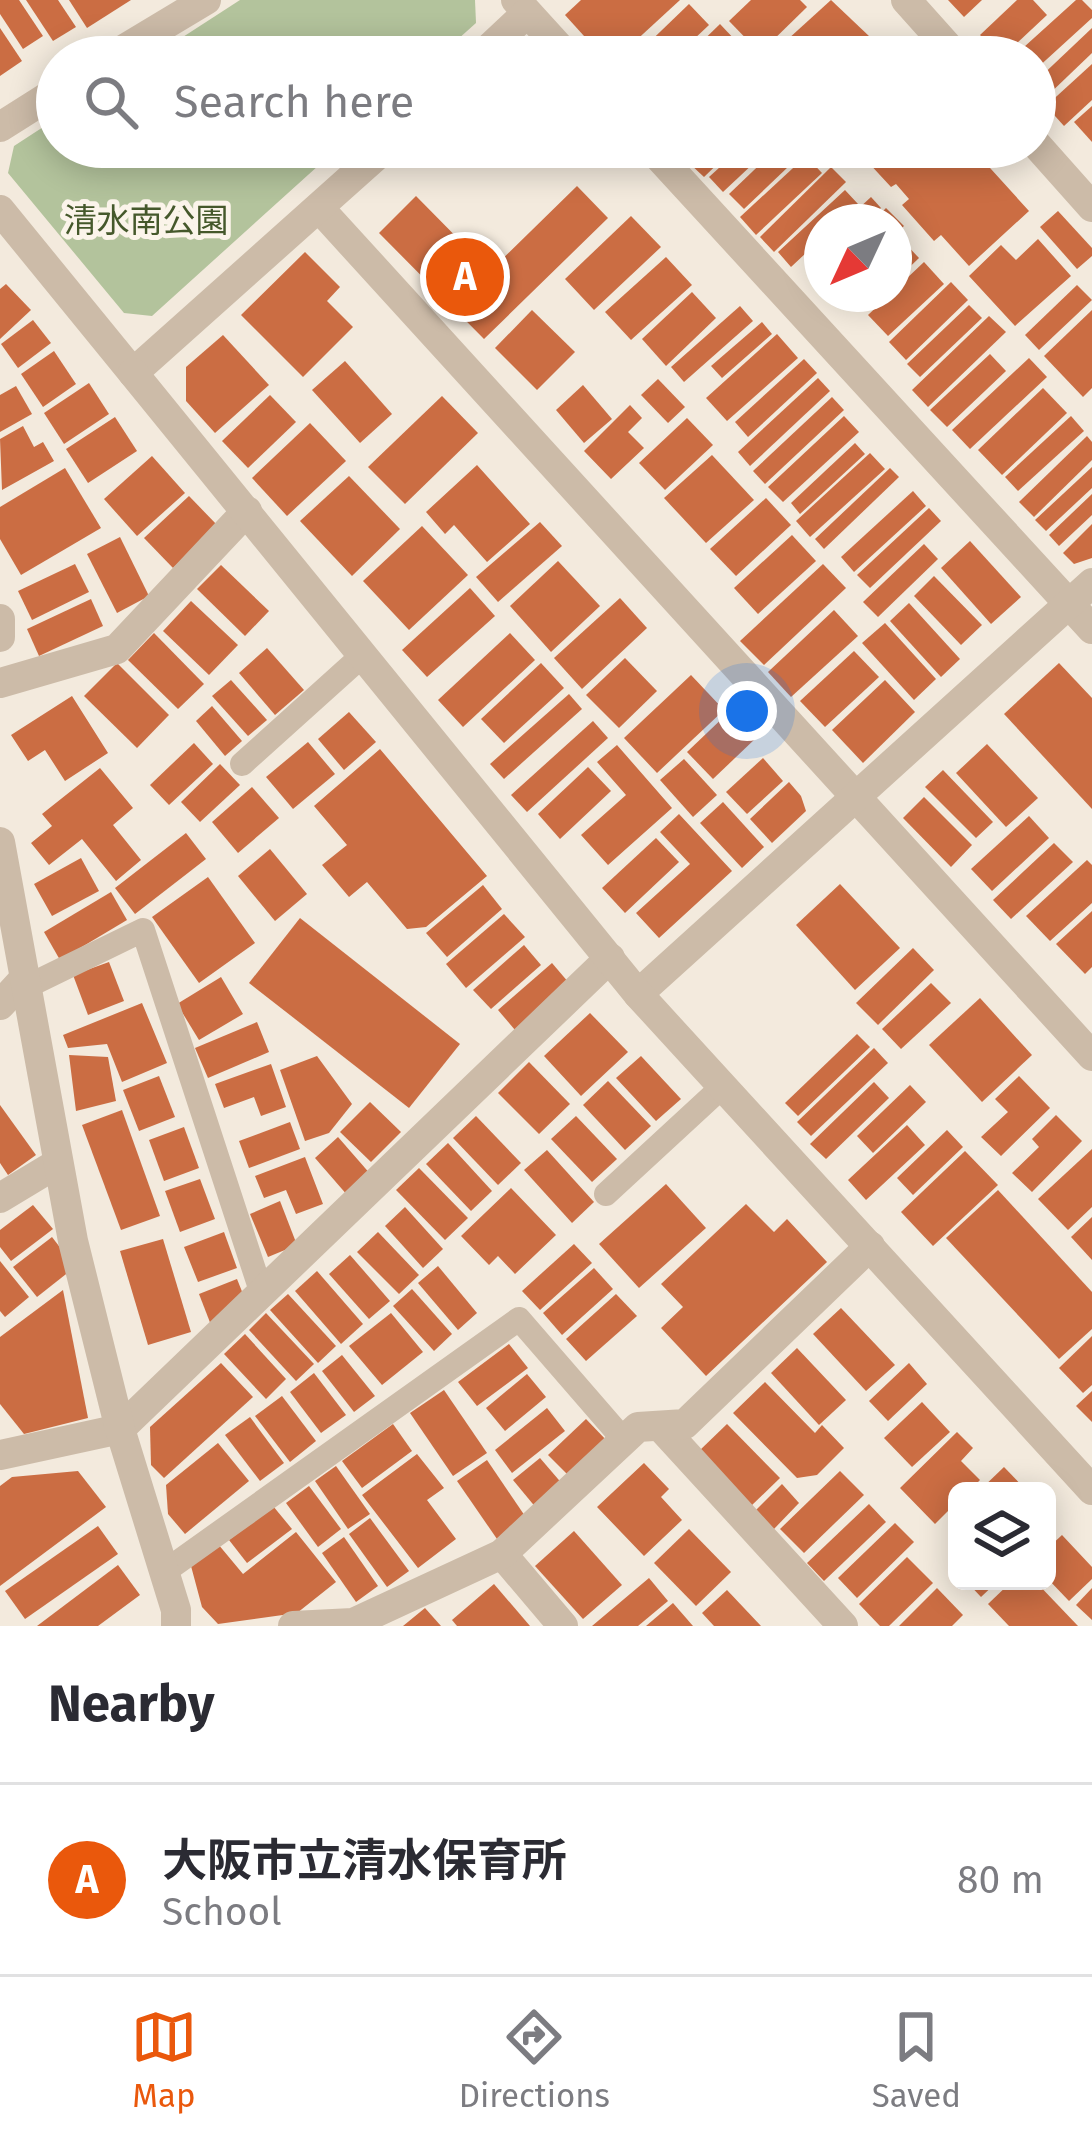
<!DOCTYPE html>
<meta charset="utf-8">
<style>
:root{--surface:#fff;--page:#f7f7f7;--text:#2b2b33;--muted:#7c7c81;--line:#e1e1e2;--accent:#ea580c}
body{margin:0;font-family:"Fira Sans","Noto Sans JP",sans-serif;background:var(--page);color:var(--text)}
.controls{position:absolute;right:36px;bottom:36px;display:grid;overflow:hidden;border-radius:18px;box-shadow:0 6px 30px #0003}
.controls button{width:108px;height:108px;display:grid;place-items:center;padding:0;border:0;border-bottom:3px solid var(--line);background:var(--surface);color:var(--text);font:60px sans-serif}
.compass{position:absolute;left:804px;top:204px;width:108px;height:108px;border-radius:50%;background:var(--surface);box-shadow:0 6px 30px #0003;rotate:226deg}
.you{position:absolute;left:747px;top:711px;width:42px;height:42px;margin:-30px;border:9px solid #fff;border-radius:50%;background:#1a73e8;box-shadow:0 0 0 18px #1a73e833}
.badge{display:grid;place-items:center;width:78px;height:78px;border-radius:50%;background:var(--accent);color:#fff;font-size:39px;font-weight:700}
.pin{position:absolute;translate:-50% -50%;border:6px solid #fff;box-shadow:0 3px 12px #0006}
.list{margin:0;padding:0;list-style:none}
h2{display:flex;justify-content:space-between;align-items:center;height:156px;margin:0;padding:0 48px;font-size:51px}
h2 small{font-size:39px;font-weight:400;color:var(--muted)}
.list li{display:grid;grid-template-columns:78px 1fr auto;gap:36px;align-items:center;box-sizing:border-box;height:192px;padding:0 48px;border-top:3px solid var(--line)}
.list b{display:block;font-size:45px;white-space:nowrap}
.list p{margin:0;font-size:39px;white-space:nowrap;color:var(--muted)}
.list em{font-size:39px;font-style:normal;color:var(--muted)}
.icon{flex:none;width:66px;height:66px;fill:none;stroke:currentColor;stroke-width:2;stroke-linecap:round;stroke-linejoin:round}
.map{position:relative;flex:none;width:1092px;height:1626px;overflow:hidden}
.search{position:absolute;background:var(--surface);box-shadow:0 6px 30px #0003;left:36px;right:36px;top:36px;height:132px;display:flex;align-items:center;gap:30px;box-sizing:border-box;padding:0 42px;border-radius:66px;color:var(--muted);font-size:45px}
.sheet{height:348px;background:var(--surface)}
nav{display:flex;justify-content:space-around;align-items:center;box-sizing:border-box;height:168px;border-top:3px solid var(--line);background:var(--surface);font-size:33px;color:var(--muted)}
nav a{display:grid;justify-items:center;gap:6px}
nav .on{color:var(--accent)}
.map>svg:first-child{display:block}
.green{fill:#b3c39c}
.building{fill:#cb6d43}
.lines{fill:none;stroke-linecap:round;stroke-linejoin:round}
.service{stroke:#ccbba8;stroke-width:24}
.minor{stroke:#ccbba8;stroke-width:30}
.tertiary{stroke:#ccbba8;stroke-width:30}
.labels{text-anchor:middle;dominant-baseline:central;stroke-width:10;stroke-linejoin:round;paint-order:stroke}
.park-label{font-size:33px;fill:#45582b;stroke:#fbf4ea}
</style>
<div class="map">
<svg width="1092" height="1626" viewBox="0 0 1092 1626">
<rect width="100%" height="100%" fill="#f3eadd"/>
<g class="green">
<polygon points="240,0 475,0 476,23 438,57 152,57"/>
<polygon points="57,118 57,147 339,147 152,316 124,313 8,173 14,146"/>
</g>
<g class="building">
<polygon points="0,0 19,0 43,36 23,49 0,14"/>
<polygon points="26,0 58,0 76,27 53,41"/>
<polygon points="69,0 131,0 87,28"/>
<polygon points="581,0 680,0 618,57 603,57 565,15"/>
<polygon points="751,0 800,0 807,7 760,53 729,21"/>
<polygon points="831,0 870,37 848,57 782,57 776,50"/>
<polygon points="948,0 982,0 964,17"/>
<polygon points="1017,0 1033,0 1047,15 1002,57 980,35"/>
<polygon points="1076,0 1082,0 1092,10 1092,18 1035,70 1035,57 1013,57"/>
<polygon points="689,4 709,25 675,57 634,57"/>
<polygon points="720,24 736,41 719,57 686,57"/>
<polygon points="0,28 22,61 0,76"/>
<polygon points="1092,28 1092,53 1044,99 1035,89 1035,82"/>
<polygon points="1092,64 1092,100 1064,126 1046,106"/>
<polygon points="1092,106 1092,142 1074,122"/>
<polygon points="705,147 735,147 704,177 689,163"/>
<polygon points="742,147 771,147 723,192 709,177"/>
<polygon points="778,147 809,147 744,209 729,194"/>
<polygon points="854,147 971,147 1029,211 969,266 941,235 934,241 902,205 909,199 896,184 891,187"/>
<polygon points="806,156 822,173 756,235 740,217"/>
<polygon points="831,167 846,182 774,252 760,237"/>
<polygon points="577,186 608,218 484,339 379,233 416,196 490,271"/>
<polygon points="845,190 858,204 839,222 822,222 822,238 791,267 778,252"/>
<polygon points="871,197 881,208 865,222 844,222"/>
<polygon points="886,208 904,226 894,235 894,222 872,222"/>
<polygon points="1058,211 1092,248 1092,256 1077,269 1040,227"/>
<polygon points="631,216 661,247 594,310 565,279"/>
<polygon points="901,239 919,258 894,282 894,246"/>
<polygon points="1038,239 1071,276 1015,326 969,276 1001,245 1016,260"/>
<polygon points="305,252 340,287 327,301 353,327 303,377 241,315"/>
<polygon points="666,257 692,285 631,340 605,312"/>
<polygon points="924,262 944,284 888,336 868,315"/>
<polygon points="951,282 968,300 906,360 889,342"/>
<polygon points="6,284 31,310 0,339 0,289"/>
<polygon points="1077,285 1092,300 1039,350 1025,335"/>
<polygon points="692,292 716,318 666,366 642,339"/>
<polygon points="847,294 881,294 863,311"/>
<polygon points="969,305 982,318 920,377 907,364"/>
<polygon points="740,306 753,321 684,382 671,367"/>
<polygon points="532,310 575,352 537,390 495,348"/>
<polygon points="1092,310 1092,388 1083,397 1044,356"/>
<polygon points="989,316 1006,332 928,407 912,390"/>
<polygon points="33,320 51,343 18,368 1,344"/>
<polygon points="762,322 772,334 722,378 711,366"/>
<polygon points="777,334 798,358 727,421 706,398"/>
<polygon points="223,335 269,385 215,433 186,401 186,367"/>
<polygon points="54,351 76,384 43,407 21,374"/>
<polygon points="990,354 1006,371 947,427 930,410"/>
<polygon points="1029,358 1047,377 970,449 952,430"/>
<polygon points="804,359 817,373 748,437 735,422"/>
<polygon points="345,361 392,414 360,443 312,390"/>
<polygon points="818,378 830,391 750,466 738,452"/>
<polygon points="658,379 685,407 668,423 641,395"/>
<polygon points="89,383 109,414 64,444 44,413"/>
<polygon points="583,385 612,419 584,443 556,410"/>
<polygon points="16,386 32,414 0,432 0,395"/>
<polygon points="1043,388 1067,413 1002,475 978,450"/>
<polygon points="270,395 296,422 248,468 222,441"/>
<polygon points="442,396 478,433 405,504 368,467"/>
<polygon points="832,397 844,410 765,484 753,471"/>
<polygon points="630,405 642,418 628,432 644,448 611,479 584,451"/>
<polygon points="844,416 859,432 783,502 768,487"/>
<polygon points="1071,416 1084,431 1018,491 1005,477"/>
<polygon points="115,417 137,451 88,483 66,449"/>
<polygon points="687,418 713,445 665,490 639,463"/>
<polygon points="310,423 346,461 287,516 252,478"/>
<polygon points="23,426 34,447 43,442 54,461 2,490 0,439"/>
<polygon points="1087,436 1092,442 1092,460 1034,517 1019,502"/>
<polygon points="855,443 865,454 800,514 791,503"/>
<polygon points="870,453 885,469 810,537 796,521"/>
<polygon points="712,455 754,500 706,543 664,498"/>
<polygon points="152,456 185,493 137,536 104,499"/>
<polygon points="477,465 530,524 487,562 454,525 445,534 426,512"/>
<polygon points="1092,467 1092,488 1046,531 1035,520"/>
<polygon points="65,468 101,528 21,575 0,539 0,507"/>
<polygon points="890,468 899,477 824,549 815,539"/>
<polygon points="349,476 400,529 352,576 300,521"/>
<polygon points="913,491 926,506 854,572 841,557"/>
<polygon points="1092,494 1092,515 1059,546 1049,535"/>
<polygon points="189,496 218,526 173,568 144,538"/>
<polygon points="766,498 791,525 736,576 710,549"/>
<polygon points="929,508 941,521 870,588 857,575"/>
<polygon points="540,522 562,546 498,602 476,577"/>
<polygon points="1092,524 1092,558 1074,564 1063,553"/>
<polygon points="422,526 468,575 409,630 363,581"/>
<polygon points="792,535 816,561 758,614 734,588"/>
<polygon points="120,537 149,596 117,613 87,554"/>
<polygon points="970,541 1021,597 991,624 941,568"/>
<polygon points="924,544 938,559 878,617 863,602"/>
<polygon points="558,561 600,606 551,652 510,606"/>
<polygon points="75,564 89,592 32,620 18,591"/>
<polygon points="823,564 846,588 764,665 740,641"/>
<polygon points="221,565 269,611 245,636 197,589"/>
<polygon points="934,576 982,625 961,645 914,596"/>
<polygon points="470,588 495,616 427,677 402,650"/>
<polygon points="620,598 647,628 582,689 554,658"/>
<polygon points="91,599 103,626 39,656 27,629"/>
<polygon points="191,601 238,645 209,675 163,631"/>
<polygon points="909,603 960,659 941,677 890,621"/>
<polygon points="834,610 858,636 791,697 768,672"/>
<polygon points="885,623 936,679 914,700 862,643"/>
<polygon points="154,633 204,684 178,709 128,660"/>
<polygon points="510,633 535,660 463,727 438,700"/>
<polygon points="267,648 304,690 275,715 239,673"/>
<polygon points="854,651 879,677 825,727 800,701"/>
<polygon points="625,658 657,691 619,728 586,695"/>
<polygon points="117,663 169,715 137,748 84,696"/>
<polygon points="541,663 564,688 504,743 481,719"/>
<polygon points="1059,663 1092,698 1092,809 1004,714"/>
<polygon points="691,675 724,710 657,773 624,738"/>
<polygon points="231,680 267,720 248,736 212,696"/>
<polygon points="885,680 915,712 863,763 832,730"/>
<polygon points="569,694 582,709 504,779 490,764"/>
<polygon points="72,696 108,753 65,781 45,750 28,761 11,735"/>
<polygon points="212,706 242,741 225,756 196,721"/>
<polygon points="730,711 756,738 713,779 687,752"/>
<polygon points="349,712 376,742 344,770 318,739"/>
<polygon points="593,721 608,738 527,812 511,795"/>
<polygon points="308,742 335,774 293,809 266,777"/>
<polygon points="194,743 213,764 169,805 150,785"/>
<polygon points="987,744 1038,798 1006,827 956,773"/>
<polygon points="617,745 672,808 608,865 581,835 626,795 597,762"/>
<polygon points="380,749 487,876 426,927 407,929 367,882 349,897 322,865 347,845 314,806"/>
<polygon points="763,758 783,781 747,814 726,792"/>
<polygon points="684,759 717,795 693,817 660,780"/>
<polygon points="220,764 240,785 200,822 181,802"/>
<polygon points="588,767 611,791 560,839 538,814"/>
<polygon points="100,768 133,808 113,825 141,860 116,881 82,839 49,865 31,843 52,826 42,814"/>
<polygon points="943,770 993,822 976,838 925,787"/>
<polygon points="789,782 801,796 806,811 772,843 750,819"/>
<polygon points="252,787 279,818 238,853 212,822"/>
<polygon points="924,797 972,845 951,867 903,818"/>
<polygon points="723,802 764,847 742,868 700,823"/>
<polygon points="679,814 732,871 659,938 636,913 690,864 660,832"/>
<polygon points="1029,816 1049,838 992,891 971,869"/>
<polygon points="186,833 206,859 135,914 115,888"/>
<polygon points="656,838 679,862 625,913 602,888"/>
<polygon points="1054,843 1073,862 1011,919 993,900"/>
<polygon points="270,849 307,894 275,921 238,876"/>
<polygon points="81,858 99,891 52,916 34,884"/>
<polygon points="1087,860 1092,865 1092,903 1050,941 1026,916"/>
<polygon points="208,877 255,943 199,983 152,917"/>
<polygon points="840,884 900,948 855,990 796,925"/>
<polygon points="483,885 502,909 447,957 426,933"/>
<polygon points="111,892 127,920 60,960 44,932"/>
<polygon points="1092,911 1092,967 1085,974 1056,944"/>
<polygon points="504,914 525,937 466,988 446,964"/>
<polygon points="300,918 460,1044 409,1108 249,983"/>
<polygon points="524,945 541,965 491,1009 473,990"/>
<polygon points="913,948 934,970 878,1025 856,1003"/>
<polygon points="109,962 124,1001 88,1015 73,975"/>
<polygon points="552,963 569,983 515,1030 498,1010"/>
<polygon points="221,977 243,1014 199,1040 177,1004"/>
<polygon points="931,983 951,1003 901,1049 882,1029"/>
<polygon points="980,998 1032,1055 982,1102 929,1045"/>
<polygon points="142,1003 167,1063 122,1082 107,1044 68,1048 63,1035"/>
<polygon points="590,1013 628,1052 581,1096 544,1056"/>
<polygon points="257,1022 269,1052 208,1078 195,1048"/>
<polygon points="857,1034 870,1047 798,1116 785,1103"/>
<polygon points="874,1048 888,1063 811,1136 797,1122"/>
<polygon points="69,1055 108,1057 116,1101 76,1111"/>
<polygon points="317,1056 352,1104 329,1133 305,1141 280,1070"/>
<polygon points="641,1056 681,1099 656,1121 616,1078"/>
<polygon points="529,1062 570,1104 539,1134 498,1093"/>
<polygon points="271,1064 286,1107 261,1116 254,1097 224,1108 215,1084"/>
<polygon points="159,1076 175,1117 139,1131 123,1090"/>
<polygon points="1019,1076 1050,1108 1001,1156 981,1137 1008,1112 995,1099"/>
<polygon points="608,1081 651,1126 625,1150 583,1105"/>
<polygon points="874,1082 889,1098 826,1159 810,1144"/>
<polygon points="910,1085 926,1102 873,1153 857,1136"/>
<polygon points="370,1102 401,1132 371,1162 340,1132"/>
<polygon points="0,1105 36,1155 8,1175 0,1163"/>
<polygon points="122,1110 160,1216 121,1230 82,1125"/>
<polygon points="1056,1115 1082,1141 1032,1192 1012,1173 1039,1147 1032,1139"/>
<polygon points="476,1116 521,1163 498,1185 453,1138"/>
<polygon points="576,1116 617,1159 592,1182 551,1139"/>
<polygon points="290,1122 300,1149 249,1168 239,1141"/>
<polygon points="907,1125 925,1145 866,1200 848,1180"/>
<polygon points="184,1127 199,1168 164,1181 149,1140"/>
<polygon points="947,1130 963,1147 913,1195 897,1178"/>
<polygon points="338,1137 372,1176 348,1196 315,1158"/>
<polygon points="448,1143 492,1191 471,1211 426,1164"/>
<polygon points="1092,1149 1092,1207 1068,1230 1038,1199"/>
<polygon points="547,1150 594,1202 572,1223 524,1170"/>
<polygon points="965,1151 998,1185 933,1246 901,1212"/>
<polygon points="305,1157 323,1204 296,1214 286,1190 264,1198 255,1176"/>
<polygon points="419,1168 468,1218 445,1240 396,1190"/>
<polygon points="200,1179 215,1219 180,1232 165,1191"/>
<polygon points="666,1184 706,1228 639,1288 599,1244"/>
<polygon points="511,1188 556,1235 515,1274 498,1256 489,1265 461,1236"/>
<polygon points="998,1190 1092,1292 1092,1329 1059,1359 946,1238"/>
<polygon points="280,1201 297,1245 268,1257 250,1214"/>
<polygon points="746,1204 774,1232 787,1219 827,1262 706,1376 661,1328 683,1307 661,1284"/>
<polygon points="33,1205 53,1229 11,1261 0,1247 0,1230"/>
<polygon points="405,1207 443,1249 423,1268 385,1226"/>
<polygon points="1092,1217 1092,1260 1071,1237"/>
<polygon points="224,1232 237,1268 198,1282 184,1247"/>
<polygon points="378,1232 419,1275 399,1294 357,1252"/>
<polygon points="52,1237 75,1267 37,1297 13,1267"/>
<polygon points="163,1239 191,1332 148,1345 120,1251"/>
<polygon points="574,1244 592,1263 540,1310 522,1291"/>
<polygon points="350,1255 390,1301 369,1319 329,1274"/>
<polygon points="0,1261 29,1297 5,1317 0,1311"/>
<polygon points="438,1266 477,1313 458,1330 418,1283"/>
<polygon points="594,1268 613,1289 562,1335 543,1313"/>
<polygon points="317,1271 363,1324 341,1344 295,1291"/>
<polygon points="237,1279 243,1294 211,1325 199,1294"/>
<polygon points="412,1289 452,1334 434,1351 393,1306"/>
<polygon points="63,1290 88,1418 24,1434 0,1404 0,1337"/>
<polygon points="288,1294 336,1346 318,1363 270,1310"/>
<polygon points="616,1294 637,1316 586,1361 566,1339"/>
<polygon points="841,1308 895,1365 866,1391 813,1334"/>
<polygon points="266,1313 314,1364 296,1381 249,1330"/>
<polygon points="391,1313 423,1352 382,1385 349,1346"/>
<polygon points="245,1334 286,1379 266,1399 224,1354"/>
<polygon points="1092,1336 1092,1385 1083,1393 1059,1368"/>
<polygon points="509,1344 528,1368 477,1406 458,1382"/>
<polygon points="797,1348 846,1400 819,1425 771,1373"/>
<polygon points="342,1355 375,1396 354,1412 322,1371"/>
<polygon points="221,1363 253,1397 164,1478 151,1465 150,1427"/>
<polygon points="909,1363 927,1384 888,1421 869,1401"/>
<polygon points="314,1373 346,1415 321,1433 290,1392"/>
<polygon points="527,1374 546,1397 505,1431 486,1408"/>
<polygon points="765,1382 815,1433 822,1425 844,1448 817,1475 797,1478 733,1413"/>
<polygon points="444,1390 487,1453 453,1476 410,1413"/>
<polygon points="1092,1391 1092,1422 1076,1406"/>
<polygon points="282,1396 316,1441 290,1462 255,1416"/>
<polygon points="922,1402 950,1432 912,1467 884,1438"/>
<polygon points="547,1408 565,1431 512,1473 495,1450"/>
<polygon points="250,1417 284,1463 260,1481 225,1435"/>
<polygon points="586,1419 609,1443 571,1478 548,1455"/>
<polygon points="393,1424 412,1451 362,1488 342,1461"/>
<polygon points="727,1424 780,1478 751,1506 698,1452"/>
<polygon points="957,1432 973,1448 961,1461 980,1480 969,1491 957,1491 957,1502 935,1524 900,1488"/>
<polygon points="218,1443 249,1481 185,1534 168,1514 166,1485"/>
<polygon points="417,1454 444,1488 427,1500 456,1539 418,1568 362,1495"/>
<polygon points="540,1458 564,1486 537,1509 513,1480"/>
<polygon points="487,1460 527,1519 497,1539 457,1481"/>
<polygon points="644,1463 669,1489 661,1497 682,1520 644,1556 597,1507"/>
<polygon points="336,1466 370,1514 348,1529 315,1481"/>
<polygon points="1004,1467 1027,1491 979,1491"/>
<polygon points="78,1471 106,1507 0,1586 0,1486 12,1477"/>
<polygon points="840,1471 864,1495 804,1553 780,1529"/>
<polygon points="782,1484 799,1503 773,1530 755,1511"/>
<polygon points="309,1486 341,1529 318,1547 286,1503"/>
<polygon points="869,1504 886,1522 824,1581 807,1563"/>
<polygon points="273,1506 292,1529 247,1563 229,1540"/>
<polygon points="370,1518 409,1571 387,1587 349,1534"/>
<polygon points="895,1523 914,1542 857,1598 838,1578"/>
<polygon points="98,1526 118,1554 25,1619 5,1591"/>
<polygon points="689,1529 731,1572 696,1606 654,1563"/>
<polygon points="574,1531 622,1585 583,1619 535,1566"/>
<polygon points="296,1532 336,1582 297,1613 218,1624 202,1607 191,1566 218,1544 243,1574"/>
<polygon points="1062,1535 1092,1567 1092,1579 1069,1601 1047,1578 1047,1549"/>
<polygon points="344,1537 378,1586 356,1602 322,1553"/>
<polygon points="907,1557 933,1583 889,1626 880,1626 859,1604"/>
<polygon points="118,1565 140,1595 98,1626 37,1626"/>
<polygon points="649,1578 668,1601 638,1626 592,1626"/>
<polygon points="966,1581 998,1581 981,1597"/>
<polygon points="1012,1581 1035,1581 1078,1626 1009,1626 988,1604"/>
<polygon points="494,1584 530,1626 457,1626 452,1620"/>
<polygon points="937,1588 963,1615 952,1626 899,1626"/>
<polygon points="1092,1588 1092,1620 1076,1605"/>
<polygon points="727,1590 761,1626 714,1626 702,1613"/>
<polygon points="673,1603 693,1626 646,1626"/>
<polygon points="425,1608 441,1626 403,1626"/>
</g>
<g class="lines">
<g class="service">
<polyline points="242,764 363,655"/>
<polyline points="26,987 143,930 262,1294"/>
<polyline points="606,1194 722,1087"/>
<polyline points="164,1572 519,1319 623,1439"/>
</g>
<g class="minor">
<polyline points="516,0 568,57"/>
<polyline points="906,0 957,57"/>
<polyline points="111,57 206,0"/>
<polyline points="480,57 527,13"/>
<polyline points="0,127 57,91"/>
<polyline points="1035,143 1092,207"/>
<polyline points="650,147 1092,629"/>
<polyline points="320,209 1092,1056"/>
<polyline points="0,210 133,373 386,147"/>
<polyline points="0,683 117,649 247,511"/>
<polyline points="638,994 1092,583"/>
<polyline points="0,1005 25,978"/>
<polyline points="0,1198 58,1163"/>
<polyline points="660,1426 843,1626"/>
<polyline points="0,1455 120,1429 610,958"/>
<polyline points="502,1554 563,1626"/>
<polyline points="293,1626 353,1623 502,1554 638,1427 685,1424 870,1246"/>
</g>
<g class="tertiary">
<polyline points="133,373 638,994 1092,1490"/>
<polyline points="0,619 0,637"/>
<polyline points="0,842 73,1241 120,1429 176,1610 176,1626"/>
</g>
</g>
<g class="labels">
<g class="park-label">
<text x="146" y="221">清水南公園</text>
</g>
</g>
</svg>
<div class="controls">
<button><svg class="icon" aria-label="layers" viewBox="0 0 24 24"><path d="M12 4l9 5-9 5-9-5zM3 14l9 5 9-5"/></svg></button>
</div>
<svg class="compass" viewBox="-18 -18 36 36"><path d="M0-13l5 13h-10z" fill="#e53935"/><path d="M0 13l5-13h-10z" fill="#7c7c81"/></svg>
<div class="you"></div>
<div class="pin badge" style="left:465px;top:277px">A</div>
<div class="search"><svg class="icon" aria-label="search" viewBox="0 0 24 24"><circle cx="10" cy="10" r="6"/><path d="M15 15l6 6"/></svg>Search here</div>
</div>
<section class="sheet">
<h2>Nearby<small></small></h2>
<ul class="list">
<li><span class="badge">A</span><div><b>大阪市立清水保育所</b><p>School</p></div><em>80 m</em></li>
</ul>
</section>
<nav>
<a class="on"><svg class="icon" aria-label="map" viewBox="0 0 24 24"><path d="M3 6l6-2 6 2 6-2v14l-6 2-6-2-6 2zM9 4v14M15 6v14"/></svg>Map</a>
<a><svg class="icon" aria-label="directions" viewBox="0 0 24 24"><path d="M12 3l9 9-9 9-9-9zM9 14v-3h6M13 9l2 2-2 2"/></svg>Directions</a>
<a><svg class="icon" aria-label="saved" viewBox="0 0 24 24"><path d="M7 4h10v16l-5-4-5 4z"/></svg>Saved</a>
</nav>
